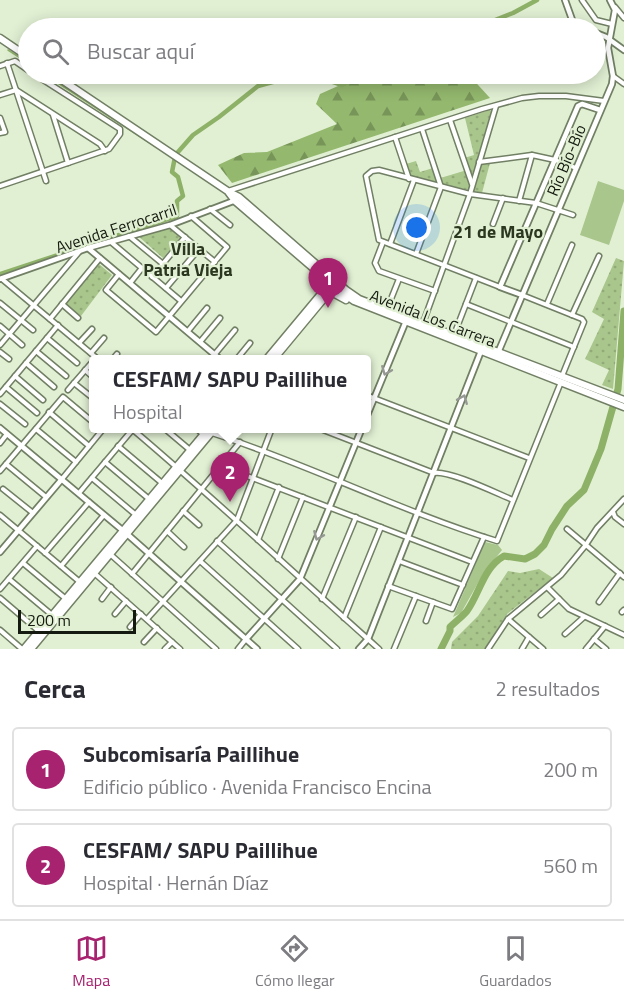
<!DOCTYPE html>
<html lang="es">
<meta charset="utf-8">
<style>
:root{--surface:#fff;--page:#f7f7f7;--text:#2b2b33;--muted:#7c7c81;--line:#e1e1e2;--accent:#a7236f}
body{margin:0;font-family:"Titillium Web",sans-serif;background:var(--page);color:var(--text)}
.scale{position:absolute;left:18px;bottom:15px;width:118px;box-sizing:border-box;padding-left:6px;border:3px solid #151a10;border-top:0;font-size:16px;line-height:21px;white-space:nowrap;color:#151a10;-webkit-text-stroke:4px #e1f0d3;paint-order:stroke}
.you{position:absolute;left:417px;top:228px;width:21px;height:21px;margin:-15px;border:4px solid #fff;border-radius:50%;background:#1a73e8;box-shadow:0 0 0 9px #1a73e833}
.badge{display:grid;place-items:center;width:39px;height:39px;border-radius:50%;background:var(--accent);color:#fff;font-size:20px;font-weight:700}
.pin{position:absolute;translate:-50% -50px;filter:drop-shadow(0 2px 3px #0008)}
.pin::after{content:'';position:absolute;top:32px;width:21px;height:18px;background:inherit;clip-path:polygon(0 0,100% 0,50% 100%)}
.popup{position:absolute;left:89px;top:355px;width:282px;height:78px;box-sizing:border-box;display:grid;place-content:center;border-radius:6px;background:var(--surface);filter:drop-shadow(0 2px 4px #0005);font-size:20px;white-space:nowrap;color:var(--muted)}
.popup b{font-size:22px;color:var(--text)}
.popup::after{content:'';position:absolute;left:50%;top:100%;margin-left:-12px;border:12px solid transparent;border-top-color:var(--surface)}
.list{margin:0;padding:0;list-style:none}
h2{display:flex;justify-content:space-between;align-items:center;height:78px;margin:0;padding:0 24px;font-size:26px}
h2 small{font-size:20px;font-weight:400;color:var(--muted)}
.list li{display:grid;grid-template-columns:39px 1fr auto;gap:18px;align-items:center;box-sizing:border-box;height:84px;margin:0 12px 12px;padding:0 12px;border:2px solid var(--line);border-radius:6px}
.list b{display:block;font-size:22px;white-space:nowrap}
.list p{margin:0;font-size:20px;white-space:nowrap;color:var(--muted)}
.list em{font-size:20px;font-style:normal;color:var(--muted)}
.icon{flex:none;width:33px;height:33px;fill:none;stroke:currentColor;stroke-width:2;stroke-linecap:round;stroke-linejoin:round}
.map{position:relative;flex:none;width:624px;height:649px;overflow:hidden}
.search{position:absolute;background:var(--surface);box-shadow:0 3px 15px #0003;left:18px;right:18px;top:18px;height:66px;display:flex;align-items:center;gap:15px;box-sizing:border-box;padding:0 21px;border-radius:33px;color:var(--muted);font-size:22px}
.sheet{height:270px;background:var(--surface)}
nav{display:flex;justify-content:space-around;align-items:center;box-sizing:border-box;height:84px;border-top:2px solid var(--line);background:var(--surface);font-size:16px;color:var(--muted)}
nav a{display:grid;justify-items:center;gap:3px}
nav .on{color:var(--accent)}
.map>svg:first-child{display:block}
.grass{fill:#a9c68c}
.forest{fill:url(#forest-firs)}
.park{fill:url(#park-dots)}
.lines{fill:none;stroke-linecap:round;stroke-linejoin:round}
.stream{stroke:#8eb168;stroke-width:1.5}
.canal{stroke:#8eb168;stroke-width:4.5}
.river{stroke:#8eb168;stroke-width:7}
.minor-casing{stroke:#717f64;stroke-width:7}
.tertiary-casing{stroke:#717f64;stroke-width:8}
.primary-casing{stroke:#717f64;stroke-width:9}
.minor{stroke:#fff;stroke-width:4}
.tertiary{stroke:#fff;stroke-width:4.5}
.primary{stroke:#fff;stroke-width:6}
.oneway{stroke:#969893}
.labels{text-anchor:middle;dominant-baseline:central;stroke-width:4.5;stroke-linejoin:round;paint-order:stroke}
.street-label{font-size:16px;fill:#151a10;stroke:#e1f0d3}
.neighbourhood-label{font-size:18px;font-weight:bold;fill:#2b371f;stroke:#e1f0d3}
</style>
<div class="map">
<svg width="624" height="649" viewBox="0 0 624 649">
<defs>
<pattern id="forest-firs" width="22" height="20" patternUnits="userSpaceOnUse" patternTransform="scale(1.5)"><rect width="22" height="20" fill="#94b86e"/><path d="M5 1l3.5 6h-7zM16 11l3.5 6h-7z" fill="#789559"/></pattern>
<pattern id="park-dots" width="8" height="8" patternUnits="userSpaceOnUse" patternTransform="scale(1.5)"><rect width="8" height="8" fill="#a9c68c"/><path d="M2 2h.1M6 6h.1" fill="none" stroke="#91aa78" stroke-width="1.8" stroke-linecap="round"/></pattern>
</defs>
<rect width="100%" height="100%" fill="#e1f0d3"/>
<g class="grass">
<polygon points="598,181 624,190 624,201 609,245 580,235"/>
<polygon points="485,542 498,545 502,550 483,574 461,613 453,617"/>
</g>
<polygon class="forest" points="365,74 468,74 490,98 232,183 218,165 244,153 267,152 337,124 316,104 320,94"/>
<g class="park">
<polygon points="490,110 493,113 478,164 490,163 482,193 411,177 406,164 416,161 420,172 433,168 437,179 467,170 464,158 474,155 465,118"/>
<polygon points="172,225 180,238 163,258 138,236"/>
<polygon points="616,258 624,261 613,389 602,385 609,370 585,359 604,319 592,312"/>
<polygon points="99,264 112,275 81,316 66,304"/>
<polygon points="539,569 553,578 507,614 485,649 451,649 452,642 478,616 508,571 520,573"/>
</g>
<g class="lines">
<g class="stream">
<polyline points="8,50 28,63"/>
<polyline points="44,74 156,147"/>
</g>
<g class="canal">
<polyline points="480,28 490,22 513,13 537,0"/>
<polyline points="178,152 193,135 219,117 258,86 280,80 313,75 342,85 365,74"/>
<polyline points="0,274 177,216 177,201 183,196 178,177 172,172 175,157"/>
</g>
<path class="river" d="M441,649L450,631V627C456,621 462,617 467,611C480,593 483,568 504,556L525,559L535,554L544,545L552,529L567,506L584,490L601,449L618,389L624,311"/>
<defs>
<g id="minor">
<polyline points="582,0 596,20 612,24"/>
<polyline points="615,7 624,18"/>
<polyline points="7,63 46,181"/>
<polyline points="0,66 15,61 28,70"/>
<polyline points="613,76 624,84"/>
<polyline points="0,95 16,90 100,144 105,151"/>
<polyline points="53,115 68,163"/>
<polyline points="0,118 5,132 0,133"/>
<polyline points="450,120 472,184"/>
<polyline points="395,137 409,179"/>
<polyline points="479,162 532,155 555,160 576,168"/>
<polyline points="0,186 109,149 120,134 120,129 34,74"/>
<polyline points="228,191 482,109 522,98 539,96 566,96 604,101"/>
<polyline points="519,201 532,155"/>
<polyline points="210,209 230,225"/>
<polyline points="493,224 503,198"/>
<polyline points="170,225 215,262"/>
<polyline points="129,236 163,264"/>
<polyline points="111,242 181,301"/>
<polyline points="383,242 375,263 379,271 435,291"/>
<polyline points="390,244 414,180"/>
<polyline points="416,254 441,187 422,129"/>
<polyline points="119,274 106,290 156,332 227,247 191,216"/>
<polyline points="152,277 185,237"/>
<polyline points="2,279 99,360"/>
<polyline points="130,283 142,268"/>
<polyline points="500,287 379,240 366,176 372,171 379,170 470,194 536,203 573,215"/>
<polyline points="166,288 199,249"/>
<polyline points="522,295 582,319 584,322 562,376"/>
<polyline points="0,303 33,330"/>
<polyline points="62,304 78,318"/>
<polyline points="466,304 574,347"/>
<polyline points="547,304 572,245"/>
<polyline points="387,309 399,279"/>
<polyline points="572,315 599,256"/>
<polyline points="50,319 100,258"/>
<polyline points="423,323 470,194 496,106"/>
<polyline points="0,326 22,345"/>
<polyline points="188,331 207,308"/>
<polyline points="454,335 476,278"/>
<polyline points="47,338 77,363"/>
<polyline points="200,342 220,318"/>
<polyline points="79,343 92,329"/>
<polyline points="0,345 79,252"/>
<polyline points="36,351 66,376"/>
<polyline points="0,352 9,359"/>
<polyline points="91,353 104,338"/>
<polyline points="215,354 235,330"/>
<polyline points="112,360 117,354"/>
<polyline points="236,360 250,343"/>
<polyline points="26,363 54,387"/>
<polyline points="85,370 94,378"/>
<polyline points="15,376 43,400"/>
<polyline points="74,383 94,399"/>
<polyline points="6,387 37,413"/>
<polyline points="68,390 94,360"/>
<polyline points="0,394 58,325"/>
<polyline points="366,395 529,458"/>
<polyline points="0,404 25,424"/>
<polyline points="49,412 89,446"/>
<path d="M131,428C216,500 296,575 379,649"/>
<polyline points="164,428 190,450"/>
<polyline points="196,428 204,435"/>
<path d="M318,428L434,473C449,470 496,493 513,500"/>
<polyline points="36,429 76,462"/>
<path d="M212,433C308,464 400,511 497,541L561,382"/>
<polyline points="0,443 7,434"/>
<polyline points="118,446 162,483"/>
<polyline points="105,462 149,499"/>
<polyline points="6,464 46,497"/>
<polyline points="221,466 472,562"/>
<polyline points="0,471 63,397 94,423"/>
<polyline points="92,478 136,515"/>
<polyline points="62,479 104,428"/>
<polyline points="3,489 33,513"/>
<polyline points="79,493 133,429"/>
<polyline points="183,511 199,525"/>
<polyline points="613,512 615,517 624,524"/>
<polyline points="0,515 81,583"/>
<polyline points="567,529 624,577"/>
<polyline points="167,531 184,547"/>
<polyline points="258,540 279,487"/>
<polyline points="217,541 337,649"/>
<polyline points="45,553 89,502"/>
<polyline points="110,554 216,649"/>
<polyline points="278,559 303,497"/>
<polyline points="200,561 298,649"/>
<polyline points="399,561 463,585"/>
<polyline points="23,563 66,599"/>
<polyline points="61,566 104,515"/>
<polyline points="93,572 180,649"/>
<polyline points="132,574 240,442"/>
<polyline points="9,579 52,615"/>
<polyline points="388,586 452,609 484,537"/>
<polyline points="548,588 569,609 624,635"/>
<polyline points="0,589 37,546"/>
<polyline points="0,598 40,632"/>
<polyline points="102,599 111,587"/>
<polyline points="322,599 356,517"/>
<polyline points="599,602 620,573"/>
<polyline points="622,612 624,610"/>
<polyline points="115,614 126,601"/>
<polyline points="541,615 559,599"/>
<polyline points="344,618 381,527"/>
<polyline points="147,619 237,520 272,428"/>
<polyline points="508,619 543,649"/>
<polyline points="426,621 433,602"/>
<polyline points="130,627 141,614"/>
<polyline points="0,630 22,649"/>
<polyline points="565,634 584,617"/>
<polyline points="594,639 606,649"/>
<polyline points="144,642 157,628"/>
<polyline points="165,649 172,642"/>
<polyline points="238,649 246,639"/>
<polyline points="394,649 416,596"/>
<polyline points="488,649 508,619 561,575 585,546 597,528 624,499"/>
<polyline points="522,649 529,637"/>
<polyline points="586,649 605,626"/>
</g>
<g id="tertiary">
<polyline points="565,0 574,25 578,28"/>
<polyline points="596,33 606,37 624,50"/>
<polyline points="88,248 221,360"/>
<polyline points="0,279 88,248 170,225 236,200"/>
<polyline points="522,295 500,287 578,106 582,104 600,110"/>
<polyline points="497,355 612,84 613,76 608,48 615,10 610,0"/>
<polyline points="366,418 406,321"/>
<polyline points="0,428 127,534 257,649"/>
<polyline points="0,552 62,479"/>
<polyline points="246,639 300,579 362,428"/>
<polyline points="359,649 368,639 481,351"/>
</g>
<g id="primary">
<polyline points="0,38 28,57"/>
<polyline points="53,74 229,192 239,197 346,290 359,299 624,400"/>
<polyline points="229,193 235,201 341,292 354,301 624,407"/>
<polyline points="327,294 335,294 346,300"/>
<polyline points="266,360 331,282"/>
<polyline points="273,360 336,284"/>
<polyline points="24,649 209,428"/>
<polyline points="31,649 215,428"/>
</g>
</defs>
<use href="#minor" class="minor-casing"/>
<use href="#tertiary" class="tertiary-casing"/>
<use href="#primary" class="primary-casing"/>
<use href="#minor" class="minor"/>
<use href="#tertiary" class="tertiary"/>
<use href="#primary" class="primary"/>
</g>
<defs><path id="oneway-chevron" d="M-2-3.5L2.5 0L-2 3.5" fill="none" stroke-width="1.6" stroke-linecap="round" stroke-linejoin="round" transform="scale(1.5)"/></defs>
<g class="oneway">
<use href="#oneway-chevron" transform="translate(386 371) rotate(112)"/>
<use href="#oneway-chevron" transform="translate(463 399) rotate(-68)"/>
<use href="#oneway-chevron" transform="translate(318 536) rotate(113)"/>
</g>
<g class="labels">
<g class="street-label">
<text transform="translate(566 160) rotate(-67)">Río Bío-Bío</text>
<text transform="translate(116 228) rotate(-18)">Avenida Ferrocarril</text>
<text transform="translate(433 318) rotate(21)">Avenida Los Carrera</text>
</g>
<g class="neighbourhood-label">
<text x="498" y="231">21 de Mayo</text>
<text x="188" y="248">Villa<tspan x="188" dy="21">Patria Vieja</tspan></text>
</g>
</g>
</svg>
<div class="scale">200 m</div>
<div class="you"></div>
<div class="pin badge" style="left:328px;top:308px">1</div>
<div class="pin badge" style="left:230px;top:502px">2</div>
<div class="popup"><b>CESFAM/ SAPU Paillihue</b>Hospital</div>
<div class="search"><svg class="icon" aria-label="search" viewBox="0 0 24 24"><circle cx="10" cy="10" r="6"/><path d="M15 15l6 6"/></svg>Buscar aquí</div>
</div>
<section class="sheet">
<h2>Cerca<small>2 resultados</small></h2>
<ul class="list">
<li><span class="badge">1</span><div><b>Subcomisaría Paillihue</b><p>Edificio público · Avenida Francisco Encina</p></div><em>200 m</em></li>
<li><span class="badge">2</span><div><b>CESFAM/ SAPU Paillihue</b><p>Hospital · Hernán Díaz</p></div><em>560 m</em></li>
</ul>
</section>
<nav>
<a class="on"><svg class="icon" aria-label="map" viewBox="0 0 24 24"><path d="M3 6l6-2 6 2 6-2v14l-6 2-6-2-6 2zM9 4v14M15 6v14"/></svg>Mapa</a>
<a><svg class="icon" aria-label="directions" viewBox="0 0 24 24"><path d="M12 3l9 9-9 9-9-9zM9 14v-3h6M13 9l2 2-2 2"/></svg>Cómo llegar</a>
<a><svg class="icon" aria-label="saved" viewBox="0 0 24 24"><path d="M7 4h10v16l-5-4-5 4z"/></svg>Guardados</a>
</nav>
